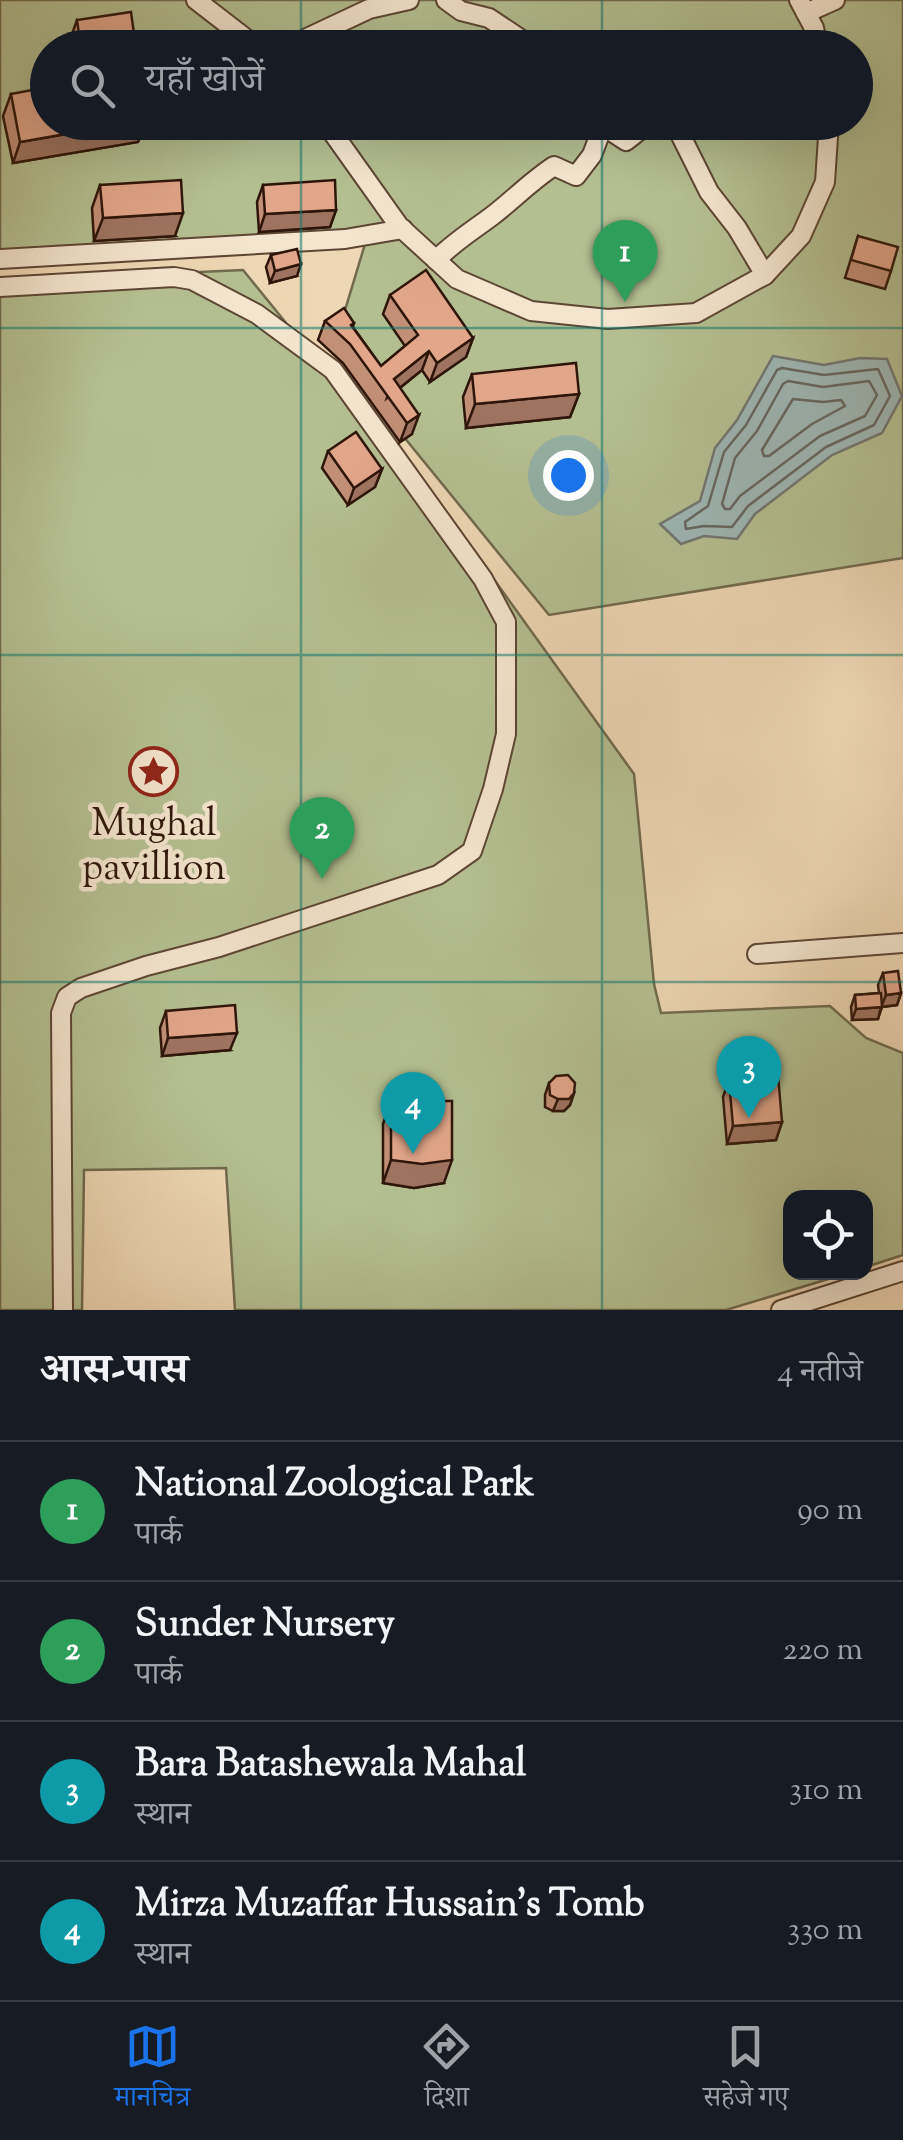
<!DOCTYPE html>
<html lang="hi">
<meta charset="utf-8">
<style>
:root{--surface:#171b24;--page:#242831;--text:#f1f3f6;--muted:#9ea1a6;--line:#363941;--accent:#1a73e8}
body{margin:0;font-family:"Sorts Mill Goudy","Noto Serif Devanagari",serif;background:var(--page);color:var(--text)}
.controls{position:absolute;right:30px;bottom:30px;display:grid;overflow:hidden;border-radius:20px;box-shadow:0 10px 40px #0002}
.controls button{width:90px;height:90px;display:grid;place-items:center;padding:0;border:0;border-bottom:2px solid var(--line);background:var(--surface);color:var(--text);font:50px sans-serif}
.you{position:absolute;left:568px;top:475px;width:35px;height:35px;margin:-25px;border:8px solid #fff;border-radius:50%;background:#1a73e8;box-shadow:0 0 0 15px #1a73e833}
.badge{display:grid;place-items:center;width:65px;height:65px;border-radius:50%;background:var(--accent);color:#fff;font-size:32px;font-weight:700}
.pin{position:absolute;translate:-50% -82px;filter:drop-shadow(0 2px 5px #0008)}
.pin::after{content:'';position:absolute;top:52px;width:35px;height:30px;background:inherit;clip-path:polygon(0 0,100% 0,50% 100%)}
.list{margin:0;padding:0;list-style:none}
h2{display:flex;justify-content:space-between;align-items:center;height:130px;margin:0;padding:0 40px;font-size:42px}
h2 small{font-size:32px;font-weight:400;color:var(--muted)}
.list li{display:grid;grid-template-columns:65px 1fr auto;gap:30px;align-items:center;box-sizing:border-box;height:140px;padding:0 40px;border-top:2px solid var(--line)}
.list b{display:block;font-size:38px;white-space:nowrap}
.list p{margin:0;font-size:32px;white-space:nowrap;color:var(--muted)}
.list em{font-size:32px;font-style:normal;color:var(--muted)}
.icon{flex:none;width:55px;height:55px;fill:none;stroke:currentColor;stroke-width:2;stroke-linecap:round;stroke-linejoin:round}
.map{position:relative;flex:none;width:903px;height:1310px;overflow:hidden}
.search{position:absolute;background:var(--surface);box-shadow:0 10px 40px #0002;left:30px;right:30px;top:30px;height:110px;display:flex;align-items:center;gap:25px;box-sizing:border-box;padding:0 35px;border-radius:55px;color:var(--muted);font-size:38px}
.sheet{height:690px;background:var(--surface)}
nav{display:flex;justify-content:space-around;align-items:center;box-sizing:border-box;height:140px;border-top:2px solid var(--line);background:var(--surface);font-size:28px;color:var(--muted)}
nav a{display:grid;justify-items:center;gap:5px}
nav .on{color:var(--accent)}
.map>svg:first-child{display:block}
.green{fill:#b4bf91;stroke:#716a4e;stroke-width:2.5;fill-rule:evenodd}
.water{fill:#9db7b6;stroke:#717671;stroke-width:2.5}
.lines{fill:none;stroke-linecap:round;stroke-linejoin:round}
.shore{stroke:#666660;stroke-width:2.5}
.minor-casing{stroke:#5e4634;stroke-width:22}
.minor{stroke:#f4e5ce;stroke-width:18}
.wall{fill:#c28f77;stroke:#2e150a;stroke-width:2.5}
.shaded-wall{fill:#9e7461;stroke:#2e150a;stroke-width:2.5}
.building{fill:#e2a68a;stroke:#2e150a;stroke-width:2.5}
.grid{fill:none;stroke:#0f766e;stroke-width:2.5;stroke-opacity:0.55}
.labels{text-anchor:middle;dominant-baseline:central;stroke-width:9;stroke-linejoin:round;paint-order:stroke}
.poi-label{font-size:38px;fill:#2e150a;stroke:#f4e5ce}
</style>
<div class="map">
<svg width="903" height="1310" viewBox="0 0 903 1310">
<rect width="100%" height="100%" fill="#eed7b4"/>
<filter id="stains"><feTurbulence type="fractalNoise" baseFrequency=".002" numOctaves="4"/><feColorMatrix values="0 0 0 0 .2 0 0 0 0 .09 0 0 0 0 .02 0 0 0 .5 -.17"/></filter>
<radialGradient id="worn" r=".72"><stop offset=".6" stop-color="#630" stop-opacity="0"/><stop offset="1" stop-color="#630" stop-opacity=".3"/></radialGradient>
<g class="green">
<path d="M0,0H903V558L549,615L333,350L368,234L0,254ZM48,48H856V122H48Z"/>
<polygon points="243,270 493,578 634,774 654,984 661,1013 830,1006 866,1038 903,1053 903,1255 866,1267 866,1198 790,1198 790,1272 848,1273 726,1310 235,1310 226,1168 84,1170 82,1310 0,1310 0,281"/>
</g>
<polygon class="water" points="773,356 824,365 860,358 887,359 902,396 882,433 832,455 755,514 737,539 704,536 681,544 660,524 700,501 715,448 737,420"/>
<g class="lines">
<g class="shore">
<polygon points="782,368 824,375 878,369 890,396 874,425 826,447 748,506 732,527 704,526 686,529 685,522 708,506 724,452 746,425 777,370"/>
<polygon points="788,381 823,387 869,381 877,395 865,416 820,436 740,496 730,509 725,509 722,504 735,458 757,431 783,384"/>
<polygon points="793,399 823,402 841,400 845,406 812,424 769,456 764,456 762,450"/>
</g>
<defs>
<g id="minor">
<polyline points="196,0 258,48"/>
<polyline points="446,0 461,11 489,18 534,48"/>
<polyline points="799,0 814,28 818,48"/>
<polyline points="806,13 835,0"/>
<polyline points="300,48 305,39 369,9 409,0"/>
<polyline points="325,122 399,226 457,279 531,311 608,319 696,313 765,275 801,236 825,182 829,122"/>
<polyline points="602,122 603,126 626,141 640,130 639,122"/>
<polyline points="674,122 709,192 737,228 765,275"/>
<polyline points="0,259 345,239 403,229"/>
<path d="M436,260C454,242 472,231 492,216C513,200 531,181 554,166L576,176L592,155L603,126"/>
<polyline points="0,287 174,277 192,280 257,314 333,370 483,579 506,622 506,734 493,789 472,851 438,875 219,947 146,966 81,988 67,997 61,1013 63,1310"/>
<polyline points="757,954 903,943"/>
<polyline points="781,1310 903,1271"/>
</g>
</defs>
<use href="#minor" class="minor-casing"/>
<use href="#minor" class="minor"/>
</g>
<g class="wall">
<polygon points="77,20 136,48 72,48 71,37"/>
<polygon points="11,94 48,122 144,127 138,142 13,163 3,116"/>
<polygon points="100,185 175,236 94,241 92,208"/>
<polygon points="263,185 336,210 330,227 259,232 257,202"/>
<polygon points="858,236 891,271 885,289 845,278"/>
<polygon points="271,255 297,276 270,283 266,267"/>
<polygon points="390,295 473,338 466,357 430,382 422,370 400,388 412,434 400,442 343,363 318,340 325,321 354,323 353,327 381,366 405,346 383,314"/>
<polygon points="472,374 579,394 570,417 466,428 463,397"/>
<polygon points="328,451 382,469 375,487 348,505 322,468"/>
<polygon points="148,759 165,775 161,787 144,787 143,771"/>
<polygon points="883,973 901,993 897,1005 882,1007 878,1019 852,1020 851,1007 855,995 879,993 878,985"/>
<polygon points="166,1011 230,1050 162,1056 160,1028"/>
<polygon points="729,1080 782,1122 776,1140 727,1144 723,1097"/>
<polygon points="549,1083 574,1093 570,1105 564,1111 553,1111 545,1107 545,1095"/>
<polygon points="391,1101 444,1183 414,1188 383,1183 383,1124"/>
</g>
<g class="shaded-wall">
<polygon points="135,122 172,122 144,127 138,142 13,163 20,142"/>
<polygon points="336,210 330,227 259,232 265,214"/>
<polygon points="183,213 175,236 94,241 103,218"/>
<polygon points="301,264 297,276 270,283 275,271"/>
<polygon points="473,338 466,357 430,382 437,363"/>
<polygon points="429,351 422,370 387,398 394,379"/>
<polygon points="579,394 570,417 466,428 475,404"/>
<polygon points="419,415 412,434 400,442 407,423"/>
<polygon points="382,469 375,487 348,505 354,488"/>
<polygon points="165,775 161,787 144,787 148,776"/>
<polygon points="901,993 897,1005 881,1007 878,1019 852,1020 856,1009 881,1007 886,995"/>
<polygon points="237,1033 230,1050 162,1056 168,1038"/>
<polygon points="574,1093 570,1105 564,1111 553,1111 558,1099"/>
<polygon points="782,1122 776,1140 727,1144 733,1126"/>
<polygon points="391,1160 452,1160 444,1183 414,1188 383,1183"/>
</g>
<g class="building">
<polygon points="131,12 136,48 81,48 77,20"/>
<polygon points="48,87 48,122 135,122 20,142 11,94"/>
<polygon points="181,180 183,213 103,218 100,185"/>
<polygon points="335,180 336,210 265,214 263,185"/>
<polygon points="858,236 898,247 891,271 851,260"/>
<polygon points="297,249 301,264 275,271 271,255"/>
<polygon points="426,270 473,338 437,363 429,351 394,379 419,415 407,423 350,344 325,321 344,308 354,323 351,325 381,366 418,335 390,295"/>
<polygon points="576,363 579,394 475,404 472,374"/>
<polygon points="356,432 382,469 354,488 328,451"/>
<polygon points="148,759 164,759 165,775 148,776"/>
<polygon points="898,971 901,993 886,995 883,973"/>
<polygon points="881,993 882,1007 856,1009 855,995"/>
<polygon points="235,1005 237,1033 168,1038 166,1011"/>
<polygon points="568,1075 575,1083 574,1093 569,1099 558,1099 550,1095 549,1083 556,1076"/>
<polygon points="778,1075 782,1122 733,1126 729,1080"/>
<polygon points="391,1101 452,1101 452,1160 422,1164 391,1160"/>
</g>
<path class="grid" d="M301,0V48M602,0V48M301,122V1310M602,122V1310M0,328H903M0,655H903M0,982H903"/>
<defs>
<symbol id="sight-ring" viewBox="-11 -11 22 22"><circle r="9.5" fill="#f4e5ce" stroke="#8f2418" stroke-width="1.5"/><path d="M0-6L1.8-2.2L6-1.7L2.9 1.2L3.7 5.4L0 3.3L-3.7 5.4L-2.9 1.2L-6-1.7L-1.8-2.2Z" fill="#8f2418"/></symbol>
</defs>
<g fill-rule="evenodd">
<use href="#sight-ring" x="126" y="744" width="55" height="55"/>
</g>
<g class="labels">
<g class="poi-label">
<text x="154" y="826">Mughal<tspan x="154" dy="44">pavillion</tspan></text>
</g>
</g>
<rect width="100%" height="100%" filter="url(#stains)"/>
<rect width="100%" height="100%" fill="url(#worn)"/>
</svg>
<div class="controls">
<button><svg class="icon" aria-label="locate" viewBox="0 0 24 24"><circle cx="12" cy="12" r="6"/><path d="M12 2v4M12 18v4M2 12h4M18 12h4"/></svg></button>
</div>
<div class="you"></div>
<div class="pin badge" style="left:625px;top:302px;background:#2e9e5b">1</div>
<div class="pin badge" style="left:322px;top:879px;background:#2e9e5b">2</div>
<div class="pin badge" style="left:749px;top:1118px;background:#0f9aa8">3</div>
<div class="pin badge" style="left:413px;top:1154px;background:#0f9aa8">4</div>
<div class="search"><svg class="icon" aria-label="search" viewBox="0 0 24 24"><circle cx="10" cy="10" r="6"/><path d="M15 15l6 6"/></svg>यहाँ खोजें</div>
</div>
<section class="sheet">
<h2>आस-पास<small>4 नतीजे</small></h2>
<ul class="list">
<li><span class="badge" style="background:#2e9e5b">1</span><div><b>National Zoological Park</b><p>पार्क</p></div><em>90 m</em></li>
<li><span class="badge" style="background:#2e9e5b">2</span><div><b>Sunder Nursery</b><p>पार्क</p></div><em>220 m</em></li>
<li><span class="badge" style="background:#0f9aa8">3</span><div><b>Bara Batashewala Mahal</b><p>स्थान</p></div><em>310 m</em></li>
<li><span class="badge" style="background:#0f9aa8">4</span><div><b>Mirza Muzaffar Hussain’s Tomb</b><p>स्थान</p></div><em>330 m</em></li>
</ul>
</section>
<nav>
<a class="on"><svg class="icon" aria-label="map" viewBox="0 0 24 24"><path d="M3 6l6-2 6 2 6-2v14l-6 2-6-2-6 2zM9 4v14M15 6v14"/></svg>मानचित्र</a>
<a><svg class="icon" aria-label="directions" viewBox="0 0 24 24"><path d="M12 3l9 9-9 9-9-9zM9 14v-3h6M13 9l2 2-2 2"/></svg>दिशा</a>
<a><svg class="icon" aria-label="saved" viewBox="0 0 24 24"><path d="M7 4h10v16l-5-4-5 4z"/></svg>सहेजे गए</a>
</nav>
